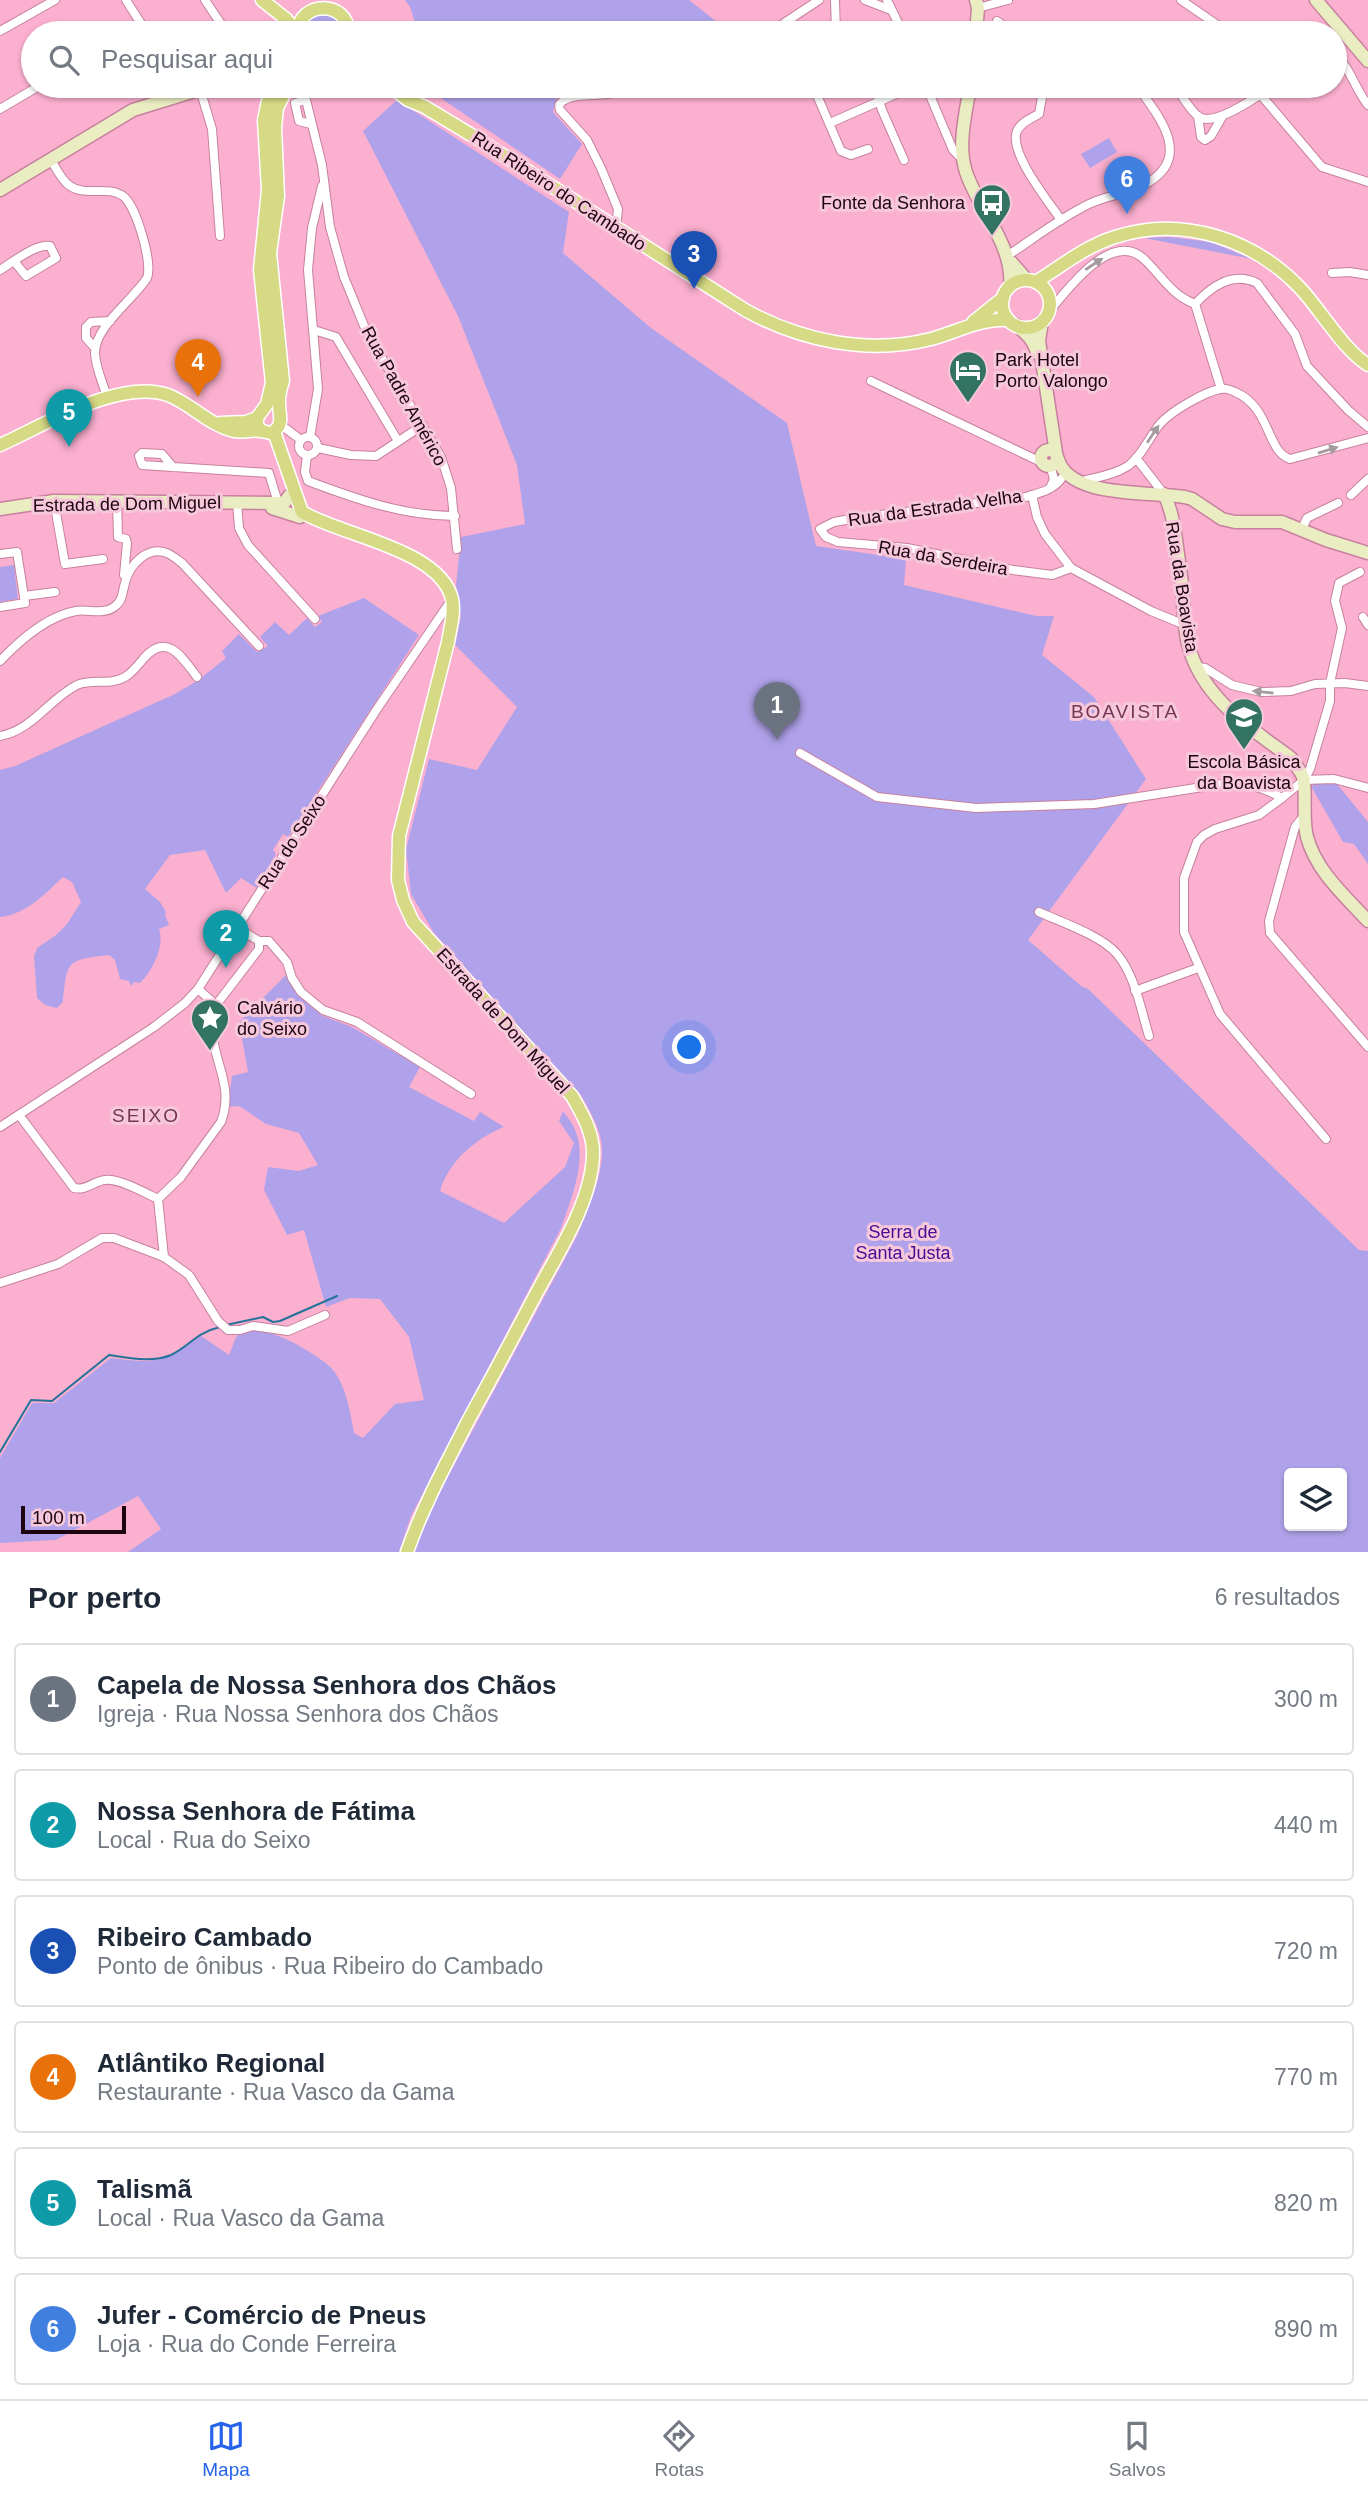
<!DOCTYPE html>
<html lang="pt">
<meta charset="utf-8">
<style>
:root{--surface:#fff;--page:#f2f2f3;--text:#1f2937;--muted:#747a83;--line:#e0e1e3;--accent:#2563eb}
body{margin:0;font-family:Arial,sans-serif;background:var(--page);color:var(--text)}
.controls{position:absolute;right:21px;bottom:21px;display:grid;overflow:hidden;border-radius:7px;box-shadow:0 2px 5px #0004}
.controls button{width:63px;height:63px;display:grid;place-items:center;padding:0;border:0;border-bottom:2px solid var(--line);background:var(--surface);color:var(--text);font:35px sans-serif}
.scale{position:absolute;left:21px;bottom:18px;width:105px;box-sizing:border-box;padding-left:7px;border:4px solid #1d0510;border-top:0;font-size:19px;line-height:24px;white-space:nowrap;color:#1d0510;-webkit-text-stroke:5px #f6c8da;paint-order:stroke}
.you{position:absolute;left:690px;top:1048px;width:24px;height:24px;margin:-18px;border:5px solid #fff;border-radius:50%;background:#1a73e8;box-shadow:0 0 0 10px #1a73e833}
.badge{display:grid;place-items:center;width:46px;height:46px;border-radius:50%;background:var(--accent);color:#fff;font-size:23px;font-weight:700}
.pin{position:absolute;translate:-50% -58px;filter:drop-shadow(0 2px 4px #0008)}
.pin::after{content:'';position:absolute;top:37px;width:24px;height:21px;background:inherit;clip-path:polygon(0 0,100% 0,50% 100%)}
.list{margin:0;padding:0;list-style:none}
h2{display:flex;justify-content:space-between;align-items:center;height:91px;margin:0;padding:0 28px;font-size:30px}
h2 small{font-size:23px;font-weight:400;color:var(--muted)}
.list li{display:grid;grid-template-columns:46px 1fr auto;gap:21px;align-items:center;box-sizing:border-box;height:112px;margin:0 14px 14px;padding:0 14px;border:2px solid var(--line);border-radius:7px}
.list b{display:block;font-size:26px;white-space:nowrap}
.list p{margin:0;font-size:23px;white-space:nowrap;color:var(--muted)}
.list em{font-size:23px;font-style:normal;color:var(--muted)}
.icon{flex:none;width:38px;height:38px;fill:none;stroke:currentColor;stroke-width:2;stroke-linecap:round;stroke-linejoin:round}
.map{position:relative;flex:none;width:1368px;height:1552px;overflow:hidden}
.search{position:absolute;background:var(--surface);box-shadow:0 2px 5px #0004;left:21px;right:21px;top:21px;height:77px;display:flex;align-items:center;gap:18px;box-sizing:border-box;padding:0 24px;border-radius:38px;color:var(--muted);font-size:26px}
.sheet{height:847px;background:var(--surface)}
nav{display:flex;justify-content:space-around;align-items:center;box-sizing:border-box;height:98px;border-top:2px solid var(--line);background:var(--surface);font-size:19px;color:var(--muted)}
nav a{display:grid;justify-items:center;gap:4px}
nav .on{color:var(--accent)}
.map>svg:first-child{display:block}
.green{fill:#b0a2ea;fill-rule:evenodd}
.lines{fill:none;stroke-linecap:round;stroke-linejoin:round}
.stream{stroke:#23729a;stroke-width:2}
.street-casing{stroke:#c7809e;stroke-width:10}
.secondary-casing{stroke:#c7809e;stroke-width:15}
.primary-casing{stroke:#fff;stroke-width:15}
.street{stroke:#fff;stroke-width:8}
.secondary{stroke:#eaedc2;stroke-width:12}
.primary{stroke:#d6da84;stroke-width:12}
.oneway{fill:#a59b9f}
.labels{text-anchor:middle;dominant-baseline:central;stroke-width:6;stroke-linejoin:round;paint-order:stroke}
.street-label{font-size:18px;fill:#1d0510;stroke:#f6c8da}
.poi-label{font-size:18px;fill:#1d0510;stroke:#f6c8da;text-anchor:start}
.park-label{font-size:18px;fill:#460c94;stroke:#f6c8da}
.neighbourhood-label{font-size:19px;letter-spacing:2px;fill:#753654;stroke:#f6c8da}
</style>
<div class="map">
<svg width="1368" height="1552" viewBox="0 0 1368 1552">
<rect width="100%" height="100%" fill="#fbb0cf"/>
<g class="green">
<polygon points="405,0 689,0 731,33 416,33 417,29 410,7"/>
<polygon points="313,12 339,16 344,33 303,33 304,22"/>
<polygon points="423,86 588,86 557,96 553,112 582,144 560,179"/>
<path d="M397,100L569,212L563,253L651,328L787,423L816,546L906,559L904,585L1036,616H1054L1042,655L1094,697L1146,779L1028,940L1081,986L1088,989L1359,1250L1368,1251V1552H415L423,1523L578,1234C589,1206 603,1177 602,1147C601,1129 589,1110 581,1095L434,933L411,894L406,849L429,759L477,770L517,707L455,645L461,616L456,585L461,537L525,524L517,465L458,316L363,131ZM1289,1473H1342V1526H1289Z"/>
<polygon points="1109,138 1117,152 1090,168 1081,154"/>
<polygon points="1170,237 1211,242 1252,259 1144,238"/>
<polygon points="14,565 18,599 0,602 0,567"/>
<path d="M364,598L419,635L288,837L283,834L273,850L276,854L257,888L241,878L226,893L205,850L170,855L145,889L160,902L166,912L165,915L169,925L159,929C165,945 153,971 140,983L134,982L131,986L129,981L120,979L115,960L109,955C67,960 67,960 63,1002L57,1008L45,1005L37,998L34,956L37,948L56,935L67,924L81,902L72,882L63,877C45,894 25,915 0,917V770L15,766L175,694L197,681L226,658L222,651L239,634L257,652L268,646L260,637L275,622L289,635L307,618L315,627L322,622L318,616Z"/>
<polygon points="1313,784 1337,784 1368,822 1368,864 1354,844 1343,842 1312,788"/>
<path d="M288,973L298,994L323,1016L352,1027L420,1067L409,1087L474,1121L480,1112L504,1127C476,1138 449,1161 440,1191L504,1223L565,1167L574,1143L559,1121L563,1111C567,1117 573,1123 575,1130C588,1159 571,1200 561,1228L411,1516L399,1552H128L161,1529L138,1496L56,1540L0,1543V1458L32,1403H54L111,1358C157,1364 162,1363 201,1336L229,1355C232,1349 234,1339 238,1335C256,1316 322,1356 334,1371C347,1389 350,1412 354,1433L363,1438L395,1404L424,1400L409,1337L380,1299L350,1298L326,1307L304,1230L287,1235L264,1190L268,1167L299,1171L318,1165L299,1133L266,1124L239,1106L228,1107L232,1076L248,1072L239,1022Z"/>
</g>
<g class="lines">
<g class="stream">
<polyline points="226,1325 263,1317 273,1322 280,1321 337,1296"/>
<path d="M0,1452L31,1400L52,1401L109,1355C130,1358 152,1363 171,1355C190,1346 195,1333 220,1327"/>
</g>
<defs>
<g id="street">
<polyline points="126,0 147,33"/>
<polyline points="205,0 227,33"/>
<polyline points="835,0 836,33"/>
<polyline points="865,0 891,10"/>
<polyline points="887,0 903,33"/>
<polyline points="1181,0 1229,33"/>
<polyline points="978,8 1008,0"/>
<polyline points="997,21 1014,33"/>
<polyline points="0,31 55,0"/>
<polyline points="1135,31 1137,33"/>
<polyline points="128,33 142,25"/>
<polyline points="769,33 819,0"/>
<path d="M1335,54C1350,67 1355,89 1368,105"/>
<polyline points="813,86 841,151 851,155 868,149"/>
<polyline points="875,86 882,110 904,160"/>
<polyline points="926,86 953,150 963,160"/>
<path d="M1044,86L1039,114C1031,118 1020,123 1017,131C1008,152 1049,202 1061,220"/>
<path d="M1175,86C1182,95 1190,111 1199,117C1215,127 1258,96 1273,86"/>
<polyline points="200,89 212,129 220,236"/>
<polyline points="1260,94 1322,167 1368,182"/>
<polyline points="0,109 39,86"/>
<polyline points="1198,116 1201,137 1205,140 1211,136 1222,117"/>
<polyline points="830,123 914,86"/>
<polyline points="311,124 299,121 295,103 306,100 322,165 330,227 344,277 367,333 441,457 451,488 457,549"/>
<path d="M51,160C56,168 62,181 70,186C86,197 108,185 123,196C136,205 153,263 147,278C133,300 94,327 95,354C96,369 103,383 107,397"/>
<path d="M616,228L618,209L601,168L587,140L560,110C559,105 558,105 563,101C575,93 594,96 607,94C626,91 637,87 657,86"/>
<path d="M1007,256C1033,239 1060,218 1089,204C1108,195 1132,193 1149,182C1193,155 1157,114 1137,86"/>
<path d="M0,270C13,262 35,244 50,246L56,258L26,276L14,261"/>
<polyline points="1332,273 1350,272 1368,275"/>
<path d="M1048,313C1066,291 1113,226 1146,261C1163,278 1172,295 1195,304"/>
<polyline points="314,330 336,337 398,441"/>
<polyline points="95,348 86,338 86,327 91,322 110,321"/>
<polyline points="871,381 1043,463"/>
<path d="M1221,389L1195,304C1211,287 1232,271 1257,283L1295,334L1307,366L1348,410L1368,427"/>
<polyline points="281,425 301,440"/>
<circle cx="308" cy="446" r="9"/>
<polyline points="310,437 318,389 308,270 312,228 322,186"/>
<polyline points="318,448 351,455 376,456 423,425"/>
<path d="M307,456L305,472L308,481C356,499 403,516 455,516"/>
<polyline points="1136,458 1164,494"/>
<polyline points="173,467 162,454 142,453 139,456 142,465 269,473 279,506"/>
<path d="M1061,479C1053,490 1039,493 1026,497L856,518L834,522L820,529L826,537L838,542L907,548L1013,570L1052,575L1071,568"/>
<path d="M1082,481C1097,477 1114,475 1128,466C1142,456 1149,437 1160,424C1170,412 1204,392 1220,389C1224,388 1231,390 1235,392C1271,407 1266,451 1290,459L1368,438"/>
<polyline points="1050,488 1054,479 1052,472"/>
<polyline points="1032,495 1037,517 1045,534 1071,568 1151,611 1185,625"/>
<polyline points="1351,495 1368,479"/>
<polyline points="54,501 65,564 103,559"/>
<polyline points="117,501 118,537 126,539 127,543 124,575"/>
<polyline points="237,502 239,528 248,545 315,619"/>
<polyline points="1302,529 1307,518 1338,503"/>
<polyline points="0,554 17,552 25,603 0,607"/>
<polyline points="24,596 55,592"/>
<polyline points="1363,617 1368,625"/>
<path d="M0,661C20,640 47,616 76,611C88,609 104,615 114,607C123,601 122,593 125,583C129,565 148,544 169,554C173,556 178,560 182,563L259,646"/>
<polyline points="1198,667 1205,668 1232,685 1261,692 1291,691 1315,684 1345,683 1368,686"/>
<path d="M0,736C33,730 49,699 77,685C92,678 110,686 125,677C132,673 139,664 144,658C167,632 182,657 197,677"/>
<path d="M800,753L877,797L976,808L1094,804L1228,783C1248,783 1265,788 1282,798L1304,780L1310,769L1330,701V683L1342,628L1335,601L1339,583L1360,572"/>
<polyline points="1304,780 1334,779 1368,788"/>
<polyline points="1282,798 1259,815 1215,829 1204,835 1197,842 1184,878 1184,932 1220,1014 1326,1139"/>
<polyline points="1303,817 1295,827 1269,921 1270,933 1368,1047"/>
<path d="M1039,912C1061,922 1102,936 1117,954C1135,975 1141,1010 1149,1036"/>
<polyline points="259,941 269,941 287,962 292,978 301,992 323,1010 357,1022 471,1094"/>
<polyline points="198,989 216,1005 259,949 259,941 237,928"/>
<polyline points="1135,991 1198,968"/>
<path d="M19,1115L74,1188C86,1191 94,1181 105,1180C119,1178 145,1193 158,1199"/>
<polyline points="0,1127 154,1027 185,1003 198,989 377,709 452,599"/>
<path d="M164,1257L158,1199L181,1177L221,1122C233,1090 218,1070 213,1039C211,1029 215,1016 216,1005"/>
<polyline points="0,1283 58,1264 102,1238 114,1238 164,1257 189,1275 218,1321 228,1330 240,1330 253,1326 288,1331 325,1315"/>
</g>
<g id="secondary">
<polyline points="976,0 978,8 976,33"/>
<polyline points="1316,0 1368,61"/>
<path d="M970,86C966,113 957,145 966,172C978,209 1014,245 1010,286"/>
<polyline points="0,190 133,110 211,86"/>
<polyline points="1011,262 1027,280"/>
<polyline points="1042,321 1039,341 1056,453"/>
<path d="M1016,325C1026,333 1034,340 1037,353"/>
<circle cx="1049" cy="458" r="8"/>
<path d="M1058,459C1069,499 1152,491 1185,497L1192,499L1222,519L1235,522H1282L1326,540L1368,553"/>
<path d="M1164,494C1175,516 1176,544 1180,568C1184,593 1182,619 1188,644C1202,698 1249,727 1291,758C1295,764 1300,770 1303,777C1307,789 1302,819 1307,837C1316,871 1345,896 1368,921"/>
<polyline points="272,508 300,517"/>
<polyline points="0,509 54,501 278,503 285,502 289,496"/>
</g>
<g id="primary">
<polyline points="262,0 286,19 297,33"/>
<path d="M298,33C298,0 349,0 348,33"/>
<path d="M390,86L408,100L425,107L473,136L745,310C801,341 868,355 931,339C957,332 981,318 1008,320"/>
<circle cx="1026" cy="304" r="24"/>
<path d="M1036,282C1061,266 1086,246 1115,237C1182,215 1254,239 1301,289C1322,312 1343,349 1368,365"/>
<polyline points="973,322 1003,298"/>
<polyline points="220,423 246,422 257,418"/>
<polyline points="261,431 257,425 257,418 267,404 272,383 260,270 268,190 264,120 268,101 277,86"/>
<path d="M274,432L302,512C342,536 440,549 452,599C455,613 450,629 448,642L399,836L398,880L403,900L413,922L572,1096C583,1115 594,1134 593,1156C591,1203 558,1253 536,1294C514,1336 491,1379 468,1421C446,1464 423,1506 407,1552"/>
<path d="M0,445C45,425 119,378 168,395C191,404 209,425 234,431C243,433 253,429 261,431C265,431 268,433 271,433C286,426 278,413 279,400C279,394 281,387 283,381L270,253L278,196L275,128L277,108L288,86"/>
</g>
</defs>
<use href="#street" class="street-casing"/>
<use href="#secondary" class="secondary-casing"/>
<use href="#primary" class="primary-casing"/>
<use href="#street" class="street"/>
<use href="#secondary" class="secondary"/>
<use href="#primary" class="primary"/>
</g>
<defs><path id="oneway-solid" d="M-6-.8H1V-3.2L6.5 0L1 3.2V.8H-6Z" transform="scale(1.75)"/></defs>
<g class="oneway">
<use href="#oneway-solid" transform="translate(1094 264) rotate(-34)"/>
<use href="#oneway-solid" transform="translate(1153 434) rotate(-56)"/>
<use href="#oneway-solid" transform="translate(1328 450) rotate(-17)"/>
<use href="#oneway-solid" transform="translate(1263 692) rotate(-174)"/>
</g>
<defs>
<symbol id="bus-pin" viewBox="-11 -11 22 30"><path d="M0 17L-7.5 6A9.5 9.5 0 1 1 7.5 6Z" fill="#337361" stroke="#f6c8da"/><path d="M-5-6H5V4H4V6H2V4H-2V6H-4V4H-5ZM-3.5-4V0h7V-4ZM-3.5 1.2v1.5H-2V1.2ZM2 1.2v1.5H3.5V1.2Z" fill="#fff"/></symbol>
<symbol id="hotel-pin" viewBox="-11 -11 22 30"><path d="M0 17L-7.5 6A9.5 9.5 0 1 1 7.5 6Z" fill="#337361" stroke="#f6c8da"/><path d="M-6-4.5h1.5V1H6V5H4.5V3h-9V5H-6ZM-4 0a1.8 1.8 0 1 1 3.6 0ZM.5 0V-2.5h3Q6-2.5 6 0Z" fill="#fff"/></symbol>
<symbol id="school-pin" viewBox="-11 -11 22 30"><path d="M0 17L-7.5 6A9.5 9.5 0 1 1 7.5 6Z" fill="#337361" stroke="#f6c8da"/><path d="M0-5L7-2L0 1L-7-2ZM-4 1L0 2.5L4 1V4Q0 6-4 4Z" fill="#fff"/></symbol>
<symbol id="sight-pin" viewBox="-11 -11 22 30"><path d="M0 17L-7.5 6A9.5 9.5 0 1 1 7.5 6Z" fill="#337361" stroke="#f6c8da"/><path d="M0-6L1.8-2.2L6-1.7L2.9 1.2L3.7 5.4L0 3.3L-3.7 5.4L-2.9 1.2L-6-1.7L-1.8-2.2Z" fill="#fff"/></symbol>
</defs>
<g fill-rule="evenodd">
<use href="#bus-pin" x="970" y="181" width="44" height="60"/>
<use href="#hotel-pin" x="946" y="348" width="44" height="60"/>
<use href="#school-pin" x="1222" y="695" width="44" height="60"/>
<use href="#sight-pin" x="188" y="996" width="44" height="60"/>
</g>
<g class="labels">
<g class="street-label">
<text transform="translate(559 191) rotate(33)">Rua Ribeiro do Cambado</text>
<text transform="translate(404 396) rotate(61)">Rua Padre Américo</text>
<text transform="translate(127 504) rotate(-1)">Estrada de Dom Miguel</text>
<text transform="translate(935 508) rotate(-8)">Rua da Estrada Velha</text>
<text transform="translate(943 558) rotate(10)">Rua da Serdeira</text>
<text transform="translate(1182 587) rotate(81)">Rua da Boavista</text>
<text transform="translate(292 842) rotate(-57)">Rua do Seixo</text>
<text transform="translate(503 1021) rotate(48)">Estrada de Dom Miguel</text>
</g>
<g class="poi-label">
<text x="965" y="203" text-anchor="end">Fonte da Senhora</text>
<text x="995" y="360">Park Hotel<tspan x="995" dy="21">Porto Valongo</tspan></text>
<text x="1244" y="762" text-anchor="middle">Escola Básica<tspan x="1244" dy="21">da Boavista</tspan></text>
<text x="237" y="1008">Calvário<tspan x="237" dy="21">do Seixo</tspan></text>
</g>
<g class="park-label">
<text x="903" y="1232">Serra de<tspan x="903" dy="21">Santa Justa</tspan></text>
</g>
<g class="neighbourhood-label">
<text x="1125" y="711">BOAVISTA</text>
<text x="146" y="1115">SEIXO</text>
</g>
</g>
</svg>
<div class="controls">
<button><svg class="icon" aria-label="layers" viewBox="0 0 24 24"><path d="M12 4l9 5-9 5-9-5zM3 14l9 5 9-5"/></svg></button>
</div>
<div class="scale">100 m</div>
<div class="you"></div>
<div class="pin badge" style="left:777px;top:740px;background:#6b7280">1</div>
<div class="pin badge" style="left:226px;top:968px;background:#0f9aa8">2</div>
<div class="pin badge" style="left:694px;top:289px;background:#1a4fb4">3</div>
<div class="pin badge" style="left:198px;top:397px;background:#e8710a">4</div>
<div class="pin badge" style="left:69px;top:447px;background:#0f9aa8">5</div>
<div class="pin badge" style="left:1127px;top:214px;background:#3f7fe0">6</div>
<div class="search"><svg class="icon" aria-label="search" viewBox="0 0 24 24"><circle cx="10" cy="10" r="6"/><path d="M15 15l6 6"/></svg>Pesquisar aqui</div>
</div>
<section class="sheet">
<h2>Por perto<small>6 resultados</small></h2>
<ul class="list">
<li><span class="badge" style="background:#6b7280">1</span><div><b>Capela de Nossa Senhora dos Chãos</b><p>Igreja · Rua Nossa Senhora dos Chãos</p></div><em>300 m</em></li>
<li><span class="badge" style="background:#0f9aa8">2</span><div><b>Nossa Senhora de Fátima</b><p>Local · Rua do Seixo</p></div><em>440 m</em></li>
<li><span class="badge" style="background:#1a4fb4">3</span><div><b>Ribeiro Cambado</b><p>Ponto de ônibus · Rua Ribeiro do Cambado</p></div><em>720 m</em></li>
<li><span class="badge" style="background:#e8710a">4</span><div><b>Atlântiko Regional</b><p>Restaurante · Rua Vasco da Gama</p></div><em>770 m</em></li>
<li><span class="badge" style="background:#0f9aa8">5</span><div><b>Talismã</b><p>Local · Rua Vasco da Gama</p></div><em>820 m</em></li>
<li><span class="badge" style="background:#3f7fe0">6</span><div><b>Jufer - Comércio de Pneus</b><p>Loja · Rua do Conde Ferreira</p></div><em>890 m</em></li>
</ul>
</section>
<nav>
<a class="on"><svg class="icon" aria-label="map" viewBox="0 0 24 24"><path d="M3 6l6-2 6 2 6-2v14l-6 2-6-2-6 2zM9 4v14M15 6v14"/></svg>Mapa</a>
<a><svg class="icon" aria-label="directions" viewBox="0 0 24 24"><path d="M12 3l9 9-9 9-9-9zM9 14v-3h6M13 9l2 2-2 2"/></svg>Rotas</a>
<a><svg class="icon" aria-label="saved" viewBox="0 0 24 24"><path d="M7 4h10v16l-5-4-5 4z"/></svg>Salvos</a>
</nav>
